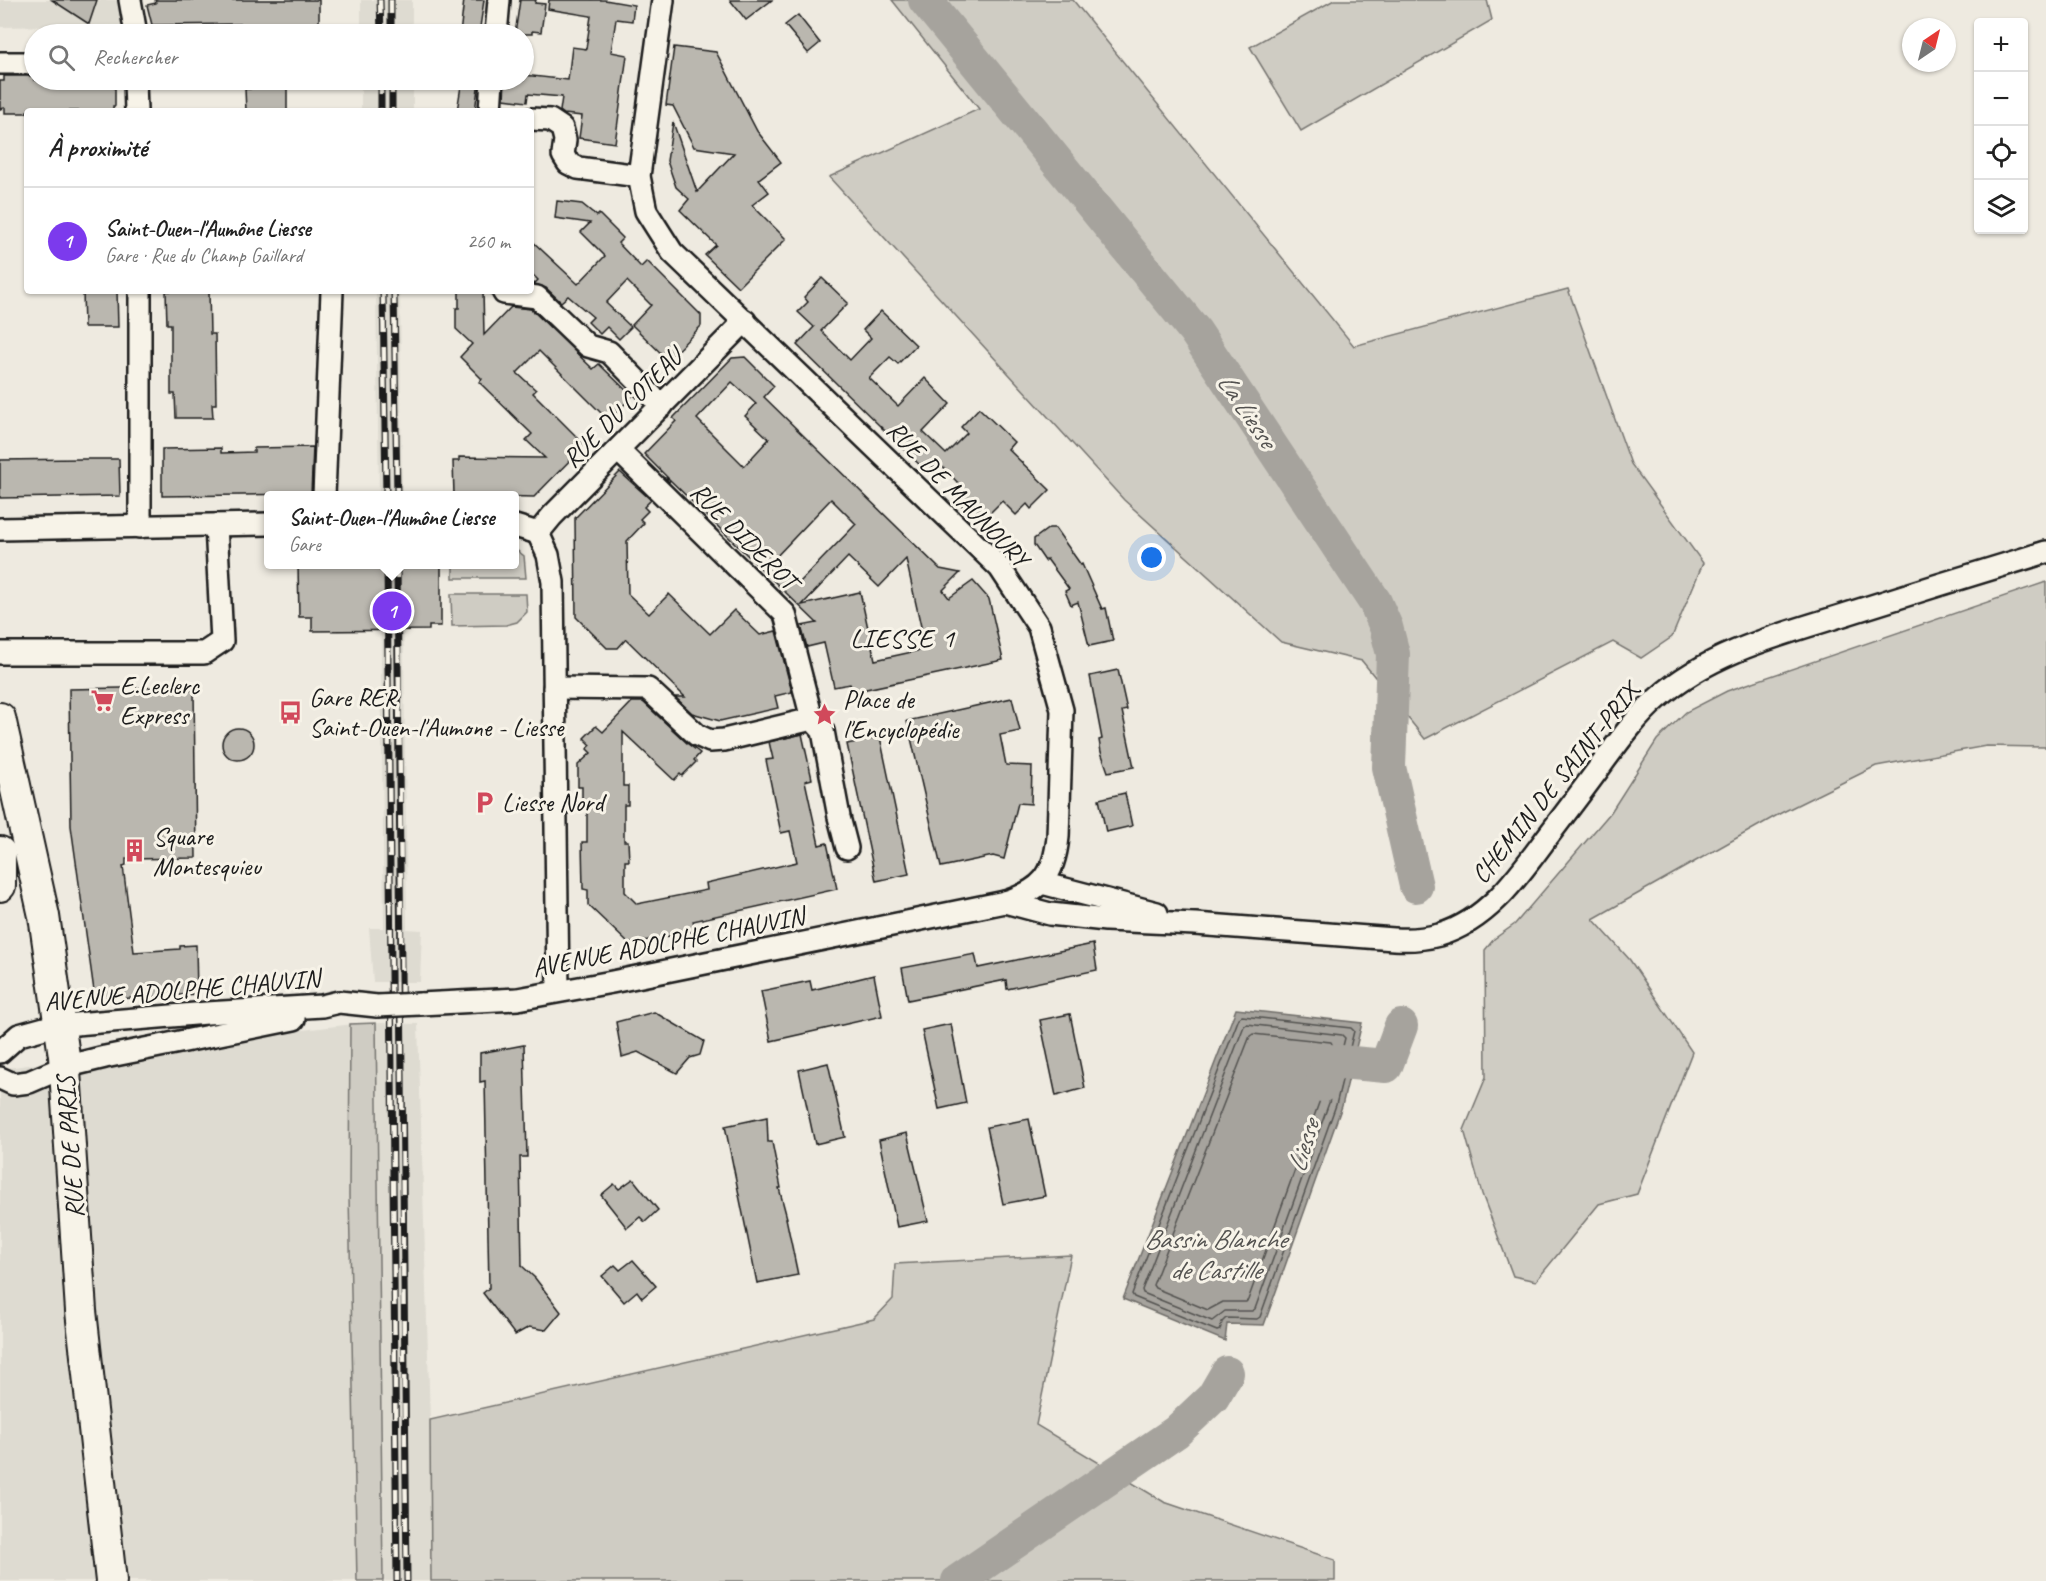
<!DOCTYPE html>
<html lang="fr">
<meta charset="utf-8">
<style>
:root{--surface:#fff;--page:#f2f2f2;--text:#222;--muted:#767676;--line:#e0e0e0;--accent:#7c3aed}
body{margin:0;font-family:Caveat,sans-serif;background:var(--page);color:var(--text)}
.controls{position:absolute;right:18px;top:18px;display:grid;overflow:hidden;border-radius:6px;box-shadow:0 2px 4px #0004}
.controls button{width:54px;height:54px;display:grid;place-items:center;padding:0;border:0;border-bottom:2px solid var(--line);background:var(--surface);color:var(--text);font:30px sans-serif}
.compass{position:absolute;left:1902px;top:18px;width:54px;height:54px;border-radius:50%;background:var(--surface);box-shadow:0 2px 4px #0004;rotate:35deg}
.you{position:absolute;left:1152px;top:558px;width:21px;height:21px;margin:-15px;border:4px solid #fff;border-radius:50%;background:#1a73e8;box-shadow:0 0 0 9px #1a73e833}
.badge{display:grid;place-items:center;width:39px;height:39px;border-radius:50%;background:var(--accent);color:#fff;font-size:20px;font-weight:700}
.pin{position:absolute;translate:-50% -50%;border:3px solid #fff;box-shadow:0 2px 6px #0006}
.popup{position:absolute;left:264px;top:491px;width:255px;height:78px;box-sizing:border-box;display:grid;place-content:center;border-radius:6px;background:var(--surface);filter:drop-shadow(0 2px 4px #0005);font-size:20px;white-space:nowrap;color:var(--muted)}
.popup b{font-size:22px;color:var(--text)}
.popup::after{content:'';position:absolute;left:50%;top:100%;margin-left:-12px;border:12px solid transparent;border-top-color:var(--surface)}
.list{margin:0;padding:0;list-style:none}
h2{display:flex;justify-content:space-between;align-items:center;height:78px;margin:0;padding:0 24px;font-size:26px}
h2 small{font-size:20px;font-weight:400;color:var(--muted)}
.list li{display:grid;grid-template-columns:39px 1fr auto;gap:18px;align-items:center;box-sizing:border-box;height:108px;padding:0 24px;border-top:2px solid var(--line)}
.list b{display:block;font-size:22px;white-space:nowrap}
.list p{margin:0;font-size:20px;white-space:nowrap;color:var(--muted)}
.list em{font-size:20px;font-style:normal;color:var(--muted)}
.icon{flex:none;width:33px;height:33px;fill:none;stroke:currentColor;stroke-width:2;stroke-linecap:round;stroke-linejoin:round}
.map{position:relative;flex:none;width:2046px;height:1581px;overflow:hidden}
.search{position:absolute;background:var(--surface);box-shadow:0 2px 4px #0004;left:24px;top:24px;width:510px;height:66px;display:flex;align-items:center;gap:15px;box-sizing:border-box;padding:0 21px;border-radius:33px;color:var(--muted);font-size:22px}
.panel{position:absolute;background:var(--surface);box-shadow:0 2px 4px #0004;left:24px;top:108px;width:510px;height:186px;border-radius:6px}
.map>svg:first-child{display:block}
.built{fill:#dedbd1}
.green{fill:#cfccc3;stroke:#767470;stroke-width:1.5}
.water{fill:#a6a39d;stroke:#6f6d69;stroke-width:1.5}
.lines{fill:none;stroke-linecap:round;stroke-linejoin:round}
.shore{stroke:#535250;stroke-width:1.5}
.river{stroke:#a6a39d;stroke-width:34}
.building{fill:#bab7af;stroke:#1c1c1c;stroke-width:1.5;fill-rule:evenodd}
.street-casing{stroke:#1c1c1c;stroke-width:26}
.secondary-casing{stroke:#1c1c1c;stroke-width:34}
.street{stroke:#f7f3e8;stroke-width:21}
.secondary{stroke:#f7f3e8;stroke-width:30}
.rail-casing{stroke:#1c1c1c;stroke-width:7}
.rail{stroke:#f7f3e8;stroke-width:4.5;stroke-dasharray:14;stroke-linecap:butt}
.street-bridge-casing{stroke:#1c1c1c;stroke-width:26;stroke-linecap:butt}
.street-bridge{stroke:#f7f3e8;stroke-width:21}
.labels{text-anchor:middle;dominant-baseline:central;stroke-width:6;stroke-linejoin:round;paint-order:stroke}
.street-label{font-size:26px;fill:#1c1c1c;stroke:#f7f3e8}
.poi-label{font-size:26px;fill:#1c1c1c;stroke:#f7f3e8;text-anchor:start}
.water-label{font-size:27px;font-style:italic;fill:#535250;stroke:#f7f3e8}
.neighbourhood-label{font-size:27px;letter-spacing:1.5px;fill:#1c1c1c;stroke:#f7f3e8}
</style>
<div class="map">
<svg width="2046" height="1581" viewBox="0 0 2046 1581">
<rect width="100%" height="100%" fill="#eeeae0"/>
<filter id="ink" filterUnits="userSpaceOnUse"><feTurbulence type="fractalNoise" baseFrequency=".0167" numOctaves="2"/><feDisplacementMap in="SourceGraphic" scale="12" xChannelSelector="R" yChannelSelector="G"/><feConvolveMatrix kernelMatrix="1 2 1 2 8 2 1 2 1" color-interpolation-filters="sRGB"/></filter>
<g filter="url(#ink)">
<g class="built">
<polygon points="0,0 117,0 122,25 0,27"/>
<rect x="361" y="0" width="51" height="34"/>
<rect x="361" y="80" width="52" height="31"/>
<polygon points="376,291 400,291 402,495 379,495"/>
<polygon points="380,565 403,565 407,929 422,930 420,982 373,982 369,928 384,928"/>
<polygon points="362,1023 365,1581 0,1581 0,1069 141,1049"/>
<polygon points="376,1023 418,1024 430,1420 431,1581 383,1581"/>
</g>
<g class="green">
<polygon points="892,0 1073,0 1354,346 1568,289 1631,464 1703,563 1672,637 1641,658 1613,642 1425,739 1362,661 1281,642 1124,500 829,177 979,109"/>
<polygon points="1334,0 1487,0 1492,20 1301,131 1250,47"/>
<polygon points="515,549 524,556 526,578 453,578 453,565 515,564"/>
<polygon points="2046,582 2046,747 1986,746 1876,766 1781,813 1593,919 1630,960 1692,1052 1637,1194 1599,1204 1536,1281 1513,1276 1482,1194 1464,1130 1486,1077 1485,950 1494,939 1515,924 1611,812 1657,740 1686,712 1727,691"/>
<polygon points="451,594 526,594 527,612 517,622 506,625 452,626"/>
<polygon points="376,1023 383,1581 357,1581 349,1195 350,1024"/>
<polygon points="1071,1255 1036,1425 1164,1502 1335,1560 1335,1581 431,1581 430,1420 874,1319 893,1299 895,1264"/>
</g>
<polygon class="water" points="1236,1009 1362,1023 1342,1106 1264,1325 1227,1324 1225,1341 1123,1299"/>
<g class="lines">
<g class="shore">
<polygon points="1242,1016 1351,1028 1354,1031 1336,1105 1260,1317 1257,1319 1226,1318 1222,1322 1220,1330 1217,1331 1134,1297 1132,1294 1239,1018"/>
<polygon points="1247,1024 1342,1035 1345,1038 1329,1103 1255,1309 1252,1311 1225,1311 1212,1321 1143,1293 1142,1290 1244,1026"/>
<polygon points="1253,1034 1331,1042 1333,1046 1320,1100 1248,1300 1246,1302 1223,1302 1208,1310 1155,1288 1153,1285 1250,1036"/>
</g>
<g class="river">
<polyline points="925,0 1195,331 1375,602 1386,627 1393,654 1389,767 1416,886"/>
<polyline points="1322,1085 1329,1061 1386,1066 1401,1026"/>
<polyline points="958,1581 1176,1432 1213,1397 1227,1373"/>
</g>
</g>
<g class="building">
<polygon points="52,0 97,0 89,24"/>
<polygon points="155,0 319,0 319,34 245,34 244,24 152,25 147,5 156,3"/>
<polygon points="464,0 484,0 479,34 460,34"/>
<polygon points="520,0 536,0 535,3 545,4 541,32 532,31 532,34 515,34"/>
<polygon points="549,0 605,0 634,5 632,21 616,19 611,52 627,55 615,143 579,138 582,116 564,114 560,111 562,97 528,94 527,102 504,99 505,80 524,80 524,75 568,80 572,47 586,49 591,16 548,9"/>
<polygon points="730,0 772,0 746,20"/>
<polygon points="798,15 820,43 808,53 785,25"/>
<polygon points="674,47 716,52 757,131 781,162 759,179 769,192 752,205 786,239 738,287 705,255 716,245 680,210 689,199 676,187 667,161 673,122 697,192 734,153 694,147 673,106 666,105"/>
<polygon points="4,76 34,76 34,80 115,80 115,106 113,106 113,111 27,111 27,113 5,113 5,108 0,109 0,81 4,81"/>
<polygon points="250,80 280,80 280,88 287,87 287,111 246,111 245,89 250,89"/>
<polygon points="462,80 479,80 475,111 457,111"/>
<polygon points="557,201 582,204 597,216 599,214 623,238 618,243 641,267 647,261 701,315 701,326 668,360 632,325 651,305 627,281 606,303 631,327 619,339 607,327 600,334 588,322 593,317 568,296 561,302 546,288 534,284 538,280 531,273 531,240 578,284 605,256 581,232 590,223 555,218"/>
<polygon points="822,278 848,303 821,331 850,360 871,338 863,330 881,311 916,345 898,364 890,357 869,378 898,406 925,378 950,404 923,432 946,454 967,433 961,427 979,408 1014,442 1008,449 1050,490 1031,509 1027,504 1016,515 1002,501 980,523 951,495 960,485 938,462 928,473 797,345 814,327 798,312 808,302 804,297"/>
<polygon points="83,291 117,291 118,327 84,327"/>
<polygon points="166,291 209,291 210,334 215,334 216,404 212,404 213,418 176,418 175,394 171,394 171,324 167,324"/>
<polygon points="459,291 483,291 484,335 511,307 531,309 593,369 599,364 632,396 609,421 539,351 517,373 536,390 533,393 581,441 582,448 534,497 454,495 453,461 459,461 459,457 545,458 526,440 532,434 479,382 482,379 460,357 472,344 456,329 456,308 459,308"/>
<path d="M745,357L774,386L764,397L940,569L960,573L943,590L949,598L973,581L989,599L1003,660L852,692L850,684L834,687L824,643L807,647L801,626L817,623L670,480L669,482L665,478L669,479L644,454L676,421L673,418L732,358ZM732,382L756,404L745,416L769,439L744,466L697,419ZM831,499L856,524L799,583L774,559ZM848,557L879,587L906,559L926,649L875,660L860,592L802,605Z"/>
<polygon points="313,447 311,494 162,496 162,449 221,448 221,453 254,452 254,448"/>
<polygon points="82,459 119,459 120,496 0,498 0,460"/>
<polygon points="620,472 651,500 644,507 648,511 640,519 644,523 627,541 628,594 649,614 669,594 710,634 734,610 760,635 776,631 792,692 775,696 778,708 720,721 692,713 675,697 685,697 626,639 618,648 607,648 576,617 575,518"/>
<polygon points="1049,528 1055,528 1081,565 1082,564 1102,609 1106,608 1113,641 1089,646 1078,602 1071,605 1065,591 1069,589 1047,559 1045,561 1034,545 1034,539"/>
<polygon points="298,564 441,564 441,626 429,626 429,630 312,631 312,617 299,617"/>
<polygon points="1118,670 1127,710 1122,711 1134,767 1108,772 1101,752 1099,740 1102,739 1090,676"/>
<polygon points="175,687 175,691 194,690 196,858 126,859 126,865 123,866 134,952 180,949 180,946 196,945 197,994 116,999 116,996 95,998 71,826 69,689"/>
<polygon points="1012,698 1020,731 1000,735 1006,765 1032,766 1031,804 1018,803 1004,859 993,856 941,867 907,721"/>
<polygon points="632,702 643,702 688,744 700,753 694,760 696,762 682,776 680,774 674,780 623,732 623,786 628,786 628,805 624,805 624,841 628,841 629,861 625,861 625,892 637,904 707,890 706,883 797,862 790,831 781,833 766,760 773,759 769,742 802,734 812,779 805,781 819,845 827,843 837,889 693,921 695,931 629,944 588,905 588,890 583,889 582,842 587,842 587,806 582,806 582,787 578,787 578,765 591,753 587,749 591,745 584,738 596,726 603,732"/>
<circle cx="238" cy="744" r="16"/>
<polygon points="880,737 909,874 876,881 847,744"/>
<polygon points="1125,793 1132,826 1106,832 1099,799"/>
<polygon points="1093,944 1097,970 1007,989 1006,980 908,1000 902,968 975,954 978,968"/>
<polygon points="874,975 882,1016 771,1041 761,991 810,981 812,990"/>
<polygon points="654,1012 704,1041 700,1055 690,1058 677,1073 638,1052 622,1057 616,1022"/>
<polygon points="1070,1014 1085,1088 1056,1096 1040,1020"/>
<polygon points="951,1024 966,1103 939,1109 922,1030"/>
<polygon points="524,1045 527,1157 520,1157 522,1266 535,1278 561,1312 546,1330 529,1327 515,1335 483,1293 489,1288 485,1081 480,1082 480,1053"/>
<polygon points="828,1063 845,1137 815,1144 799,1070"/>
<polygon points="767,1117 768,1142 772,1142 781,1188 779,1188 787,1218 786,1218 798,1275 757,1283 725,1126"/>
<polygon points="1029,1119 1045,1196 1003,1204 987,1127"/>
<polygon points="907,1133 928,1221 897,1227 879,1140"/>
<polygon points="633,1179 658,1210 645,1222 640,1217 627,1228 601,1195 614,1184 619,1189"/>
<polygon points="633,1260 656,1286 642,1298 637,1291 624,1302 602,1276 615,1265 620,1270"/>
</g>
<g class="lines">
<defs>
<g id="street">
<polyline points="130,0 136,34"/>
<polyline points="496,34 499,0"/>
<polyline points="0,63 34,63"/>
<polyline points="135,80 136,111"/>
<polyline points="490,111 492,80"/>
<polyline points="531,119 550,120 562,128 565,140 563,155 568,163 578,168 639,176"/>
<polyline points="503,291 504,293 537,297 588,346 609,352 662,406"/>
<polyline points="324,496 332,291"/>
<polyline points="515,526 538,533"/>
<polyline points="140,527 140,291"/>
<polyline points="0,529 269,524"/>
<polyline points="538,533 548,555 553,582 558,991"/>
<polyline points="538,533 552,516 745,321"/>
<polyline points="0,653 204,653 222,641 216,525"/>
<polyline points="554,688 648,689 697,735 710,741 724,740 812,719 785,614 618,450"/>
<polyline points="812,719 823,731 839,817 847,848"/>
<polyline points="1042,883 1157,913"/>
<path d="M1005,902L1050,914L1106,920L1195,924L1394,939C1409,940 1424,939 1439,935C1487,921 1517,878 1545,840C1564,815 1583,790 1602,764C1619,741 1636,717 1658,698C1712,650 1788,633 1856,611C1919,591 1983,571 2046,552"/>
<path d="M420,1004L518,999L612,982L1005,902C1042,890 1054,876 1058,837L1062,710L1039,627L1000,568L672,252L646,211L639,176L663,0"/>
<polyline points="0,1052 19,1035 52,1026 207,1013 322,1006 339,1002 377,1006"/>
<polyline points="0,1078 13,1084 29,1082 64,1067 105,1057 294,1019"/>
</g>
<g id="secondary">
<polyline points="0,718 44,916 64,1056 81,1311 111,1581"/>
<polyline points="0,852 0,886"/>
</g>
</defs>
<use href="#street" class="street-casing"/>
<use href="#secondary" class="secondary-casing"/>
<use href="#street" class="street"/>
<use href="#secondary" class="secondary"/>
<defs>
<g id="rail">
<polyline points="380,0 381,34"/>
<polyline points="391,0 391,34"/>
<polyline points="381,80 381,111"/>
<polyline points="392,80 392,111"/>
<polyline points="383,291 386,496"/>
<polyline points="394,291 397,496"/>
<polyline points="387,564 397,1581"/>
<path d="M397,564C403,903 401,1242 407,1581"/>
</g>
</defs>
<use href="#rail" class="rail-casing"/>
<use href="#rail" class="rail"/>
<defs>
<polyline id="street-bridge" points="377,1006 420,1004"/>
</defs>
<use href="#street-bridge" class="street-bridge-casing"/>
<use href="#street-bridge" class="street-bridge"/>
</g>
</g>
<defs>
<symbol id="supermarket-bare" viewBox="-9 -9 18 18"><path d="M-6-5.5h2.5l.6 2H6L4.5 2H-2.5L-4.4-4H-6ZM-1.5 3.2a1.3 1.3 0 1 0 .1 0ZM3 3.2a1.3 1.3 0 1 0 .1 0Z" fill="#d1495b" stroke="#f7f3e8" stroke-width="2.5" paint-order="stroke"/></symbol>
<symbol id="bus-bare" viewBox="-9 -9 18 18"><path d="M-5-6H5V4H4V6H2V4H-2V6H-4V4H-5ZM-3.5-4V0h7V-4ZM-3.5 1.2v1.5H-2V1.2ZM2 1.2v1.5H3.5V1.2Z" fill="#d1495b" stroke="#f7f3e8" stroke-width="2.5" paint-order="stroke"/></symbol>
<symbol id="sight-bare" viewBox="-9 -9 18 18"><path d="M0-6L1.8-2.2L6-1.7L2.9 1.2L3.7 5.4L0 3.3L-3.7 5.4L-2.9 1.2L-6-1.7L-1.8-2.2Z" fill="#d1495b" stroke="#f7f3e8" stroke-width="2.5" paint-order="stroke"/></symbol>
<symbol id="parking-bare" viewBox="-9 -9 18 18"><path d="M-3.5-5.5H1a3.5 3.5 0 0 1 0 7H-1V5.5H-3.5ZM-1-3.4V-.6H.8a1.4 1.4 0 0 0 0-2.8Z" fill="#d1495b" stroke="#f7f3e8" stroke-width="2.5" paint-order="stroke"/></symbol>
<symbol id="building-bare" viewBox="-9 -9 18 18"><path d="M-4-6H4V6H1V3H-1V6H-4ZM-2.5-4.3h1.7v1.8h-1.7ZM.8-4.3h1.7v1.8H.8ZM-2.5-1h1.7V.8h-1.7ZM.8-1h1.7V.8H.8Z" fill="#d1495b" stroke="#f7f3e8" stroke-width="2.5" paint-order="stroke"/></symbol>
</defs>
<g fill-rule="evenodd">
<use href="#supermarket-bare" x="86" y="684" width="33" height="33"/>
<use href="#bus-bare" x="274" y="696" width="33" height="33"/>
<use href="#sight-bare" x="808" y="698" width="33" height="33"/>
<use href="#parking-bare" x="468" y="786" width="33" height="33"/>
<use href="#building-bare" x="118" y="834" width="33" height="33"/>
</g>
<g class="labels">
<g class="street-label">
<text transform="translate(622 408) rotate(-45)">RUE DU COTEAU</text>
<text transform="translate(958 494) rotate(46)">RUE DE MAUNOURY</text>
<text transform="translate(744 536) rotate(45)">RUE DIDEROT</text>
<text transform="translate(1555 783) rotate(-51)">CHEMIN DE SAINT-PRIX</text>
<text transform="translate(668 942) rotate(-11)">AVENUE ADOLPHE CHAUVIN</text>
<text transform="translate(182 990) rotate(-5)">AVENUE ADOLPHE CHAUVIN</text>
<text transform="translate(70 1147) rotate(-94)">RUE DE PARIS</text>
</g>
<g class="poi-label">
<text x="120" y="685">E.Leclerc<tspan x="120" dy="30">Express</tspan></text>
<text x="309" y="697">Gare RER<tspan x="309" dy="30">Saint-Ouen-l'Aumone - Liesse</tspan></text>
<text x="843" y="699">Place de<tspan x="843" dy="30">l'Encyclopédie</tspan></text>
<text x="502" y="802">Liesse Nord</text>
<text x="153" y="836">Square<tspan x="153" dy="30">Montesquieu</tspan></text>
</g>
<g class="water-label">
<text transform="translate(1247 410) rotate(56)">La Liesse</text>
<text transform="translate(1303 1146) rotate(-73)">Liesse</text>
<text x="1215" y="1239">Bassin Blanche<tspan x="1215" dy="31">de Castille</tspan></text>
</g>
<g class="neighbourhood-label">
<text x="903" y="638">LIESSE 1</text>
</g>
</g>
</svg>
<div class="controls">
<button>+</button>
<button>−</button>
<button><svg class="icon" aria-label="locate" viewBox="0 0 24 24"><circle cx="12" cy="12" r="6"/><path d="M12 2v4M12 18v4M2 12h4M18 12h4"/></svg></button>
<button><svg class="icon" aria-label="layers" viewBox="0 0 24 24"><path d="M12 4l9 5-9 5-9-5zM3 14l9 5 9-5"/></svg></button>
</div>
<svg class="compass" viewBox="-18 -18 36 36"><path d="M0-13l5 13h-10z" fill="#e53935"/><path d="M0 13l5-13h-10z" fill="#767676"/></svg>
<div class="you"></div>
<div class="pin badge" style="left:392px;top:611px">1</div>
<div class="popup"><b>Saint-Ouen-l'Aumône Liesse</b>Gare</div>
<div class="search"><svg class="icon" aria-label="search" viewBox="0 0 24 24"><circle cx="10" cy="10" r="6"/><path d="M15 15l6 6"/></svg>Rechercher</div>
<section class="panel">
<h2>À proximité<small></small></h2>
<ul class="list">
<li><span class="badge">1</span><div><b>Saint-Ouen-l'Aumône Liesse</b><p>Gare · Rue du Champ Gaillard</p></div><em>260 m</em></li>
</ul>
</section>
</div>
